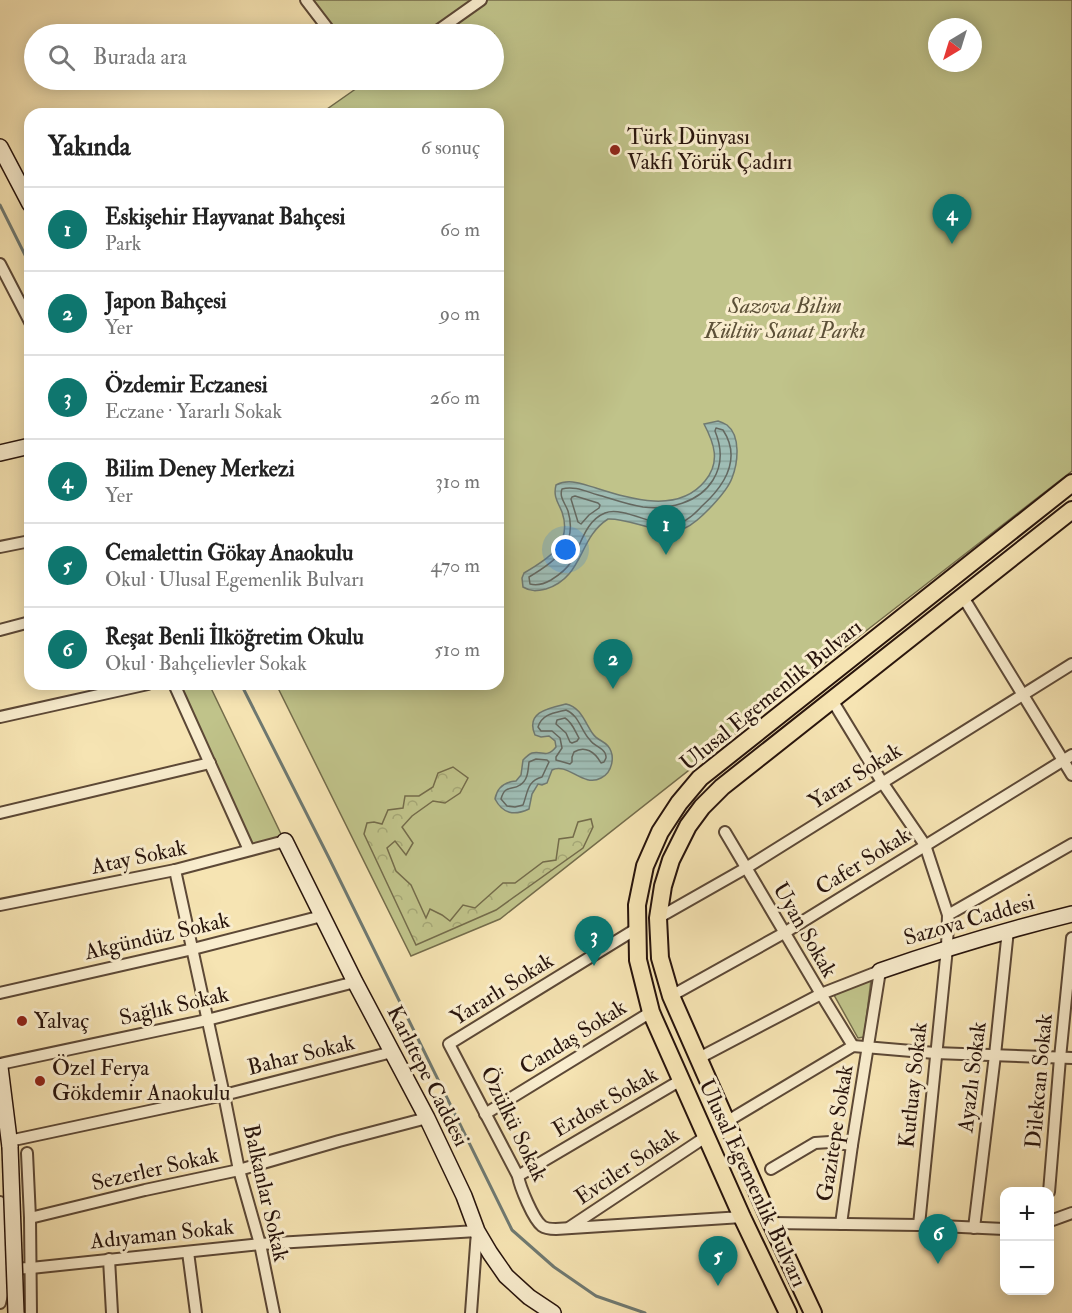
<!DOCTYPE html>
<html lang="tr">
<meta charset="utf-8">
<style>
:root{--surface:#fff;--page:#f6f6f6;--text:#222;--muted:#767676;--line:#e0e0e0;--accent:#0f766e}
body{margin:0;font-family:"IM FELL Double Pica",serif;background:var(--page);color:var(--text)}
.controls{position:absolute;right:18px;bottom:18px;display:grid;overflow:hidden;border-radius:12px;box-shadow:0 3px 15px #0003}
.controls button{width:54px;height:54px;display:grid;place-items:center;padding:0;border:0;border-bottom:2px solid var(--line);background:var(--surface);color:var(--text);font:30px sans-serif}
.compass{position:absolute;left:928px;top:18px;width:54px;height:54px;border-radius:50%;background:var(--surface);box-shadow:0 3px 15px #0003;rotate:218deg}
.you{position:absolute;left:566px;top:550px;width:21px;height:21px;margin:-15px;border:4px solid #fff;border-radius:50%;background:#1a73e8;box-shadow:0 0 0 9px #1a73e833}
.badge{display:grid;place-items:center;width:39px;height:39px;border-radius:50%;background:var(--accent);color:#fff;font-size:20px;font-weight:700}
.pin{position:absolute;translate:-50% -50px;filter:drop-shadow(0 2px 3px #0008)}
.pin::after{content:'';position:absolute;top:32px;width:21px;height:18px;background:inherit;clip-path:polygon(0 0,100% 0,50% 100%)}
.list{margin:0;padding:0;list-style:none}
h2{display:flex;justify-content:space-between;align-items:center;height:78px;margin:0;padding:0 24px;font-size:26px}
h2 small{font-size:20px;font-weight:400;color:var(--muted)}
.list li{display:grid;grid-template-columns:39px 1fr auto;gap:18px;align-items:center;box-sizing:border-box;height:84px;padding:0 24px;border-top:2px solid var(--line)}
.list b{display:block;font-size:22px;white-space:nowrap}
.list p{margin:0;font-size:20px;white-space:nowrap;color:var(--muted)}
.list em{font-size:20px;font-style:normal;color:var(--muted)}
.icon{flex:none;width:33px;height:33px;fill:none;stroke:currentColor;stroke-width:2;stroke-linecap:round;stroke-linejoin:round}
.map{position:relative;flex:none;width:1072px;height:1313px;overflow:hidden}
.search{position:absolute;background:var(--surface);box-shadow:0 3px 15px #0003;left:24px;top:24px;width:480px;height:66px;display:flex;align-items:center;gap:15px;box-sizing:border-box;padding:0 21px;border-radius:33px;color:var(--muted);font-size:22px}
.panel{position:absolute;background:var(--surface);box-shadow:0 3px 15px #0003;left:24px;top:108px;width:480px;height:582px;border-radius:18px}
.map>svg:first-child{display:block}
.green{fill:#c0c38a;stroke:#746c4b;stroke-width:1.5;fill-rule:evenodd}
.forest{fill:url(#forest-crowns);stroke:#746c4b;stroke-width:1.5}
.water{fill:url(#water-rules);stroke:#6f7971;stroke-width:1.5}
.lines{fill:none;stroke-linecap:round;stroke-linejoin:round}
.shore{stroke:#646860;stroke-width:1.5}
.stream{stroke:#6f7971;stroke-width:3}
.street-casing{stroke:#5c4836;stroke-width:14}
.secondary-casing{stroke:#28140c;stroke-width:18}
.primary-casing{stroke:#28140c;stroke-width:20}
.street{stroke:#f9edce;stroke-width:10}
.secondary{stroke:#f9edce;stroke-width:15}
.primary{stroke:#f6e4b3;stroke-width:16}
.secondary-bridge-casing{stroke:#28140c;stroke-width:18;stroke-linecap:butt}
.secondary-bridge{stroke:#f9edce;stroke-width:15}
.poi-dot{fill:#8f2418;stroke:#f9edce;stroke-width:2}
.labels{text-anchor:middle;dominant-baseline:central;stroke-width:6;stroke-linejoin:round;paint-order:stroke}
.poi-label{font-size:22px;fill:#28140c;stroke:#f9edce;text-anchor:start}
.park-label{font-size:22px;font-style:italic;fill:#5d5138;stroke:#f9edce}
.street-label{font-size:22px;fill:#28140c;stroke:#f9edce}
</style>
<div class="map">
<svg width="1072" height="1313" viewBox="0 0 1072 1313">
<defs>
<pattern id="forest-crowns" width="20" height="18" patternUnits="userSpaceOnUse" patternTransform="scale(1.5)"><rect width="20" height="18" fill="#c0c38a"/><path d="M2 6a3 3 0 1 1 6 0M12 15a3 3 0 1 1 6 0" fill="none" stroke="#a5a776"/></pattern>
<pattern id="water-rules" width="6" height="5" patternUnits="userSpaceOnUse" patternTransform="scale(1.5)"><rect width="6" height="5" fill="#9fbdb5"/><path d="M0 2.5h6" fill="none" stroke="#89a29a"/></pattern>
</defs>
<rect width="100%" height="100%" fill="#f6e4b3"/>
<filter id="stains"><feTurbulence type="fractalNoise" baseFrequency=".00333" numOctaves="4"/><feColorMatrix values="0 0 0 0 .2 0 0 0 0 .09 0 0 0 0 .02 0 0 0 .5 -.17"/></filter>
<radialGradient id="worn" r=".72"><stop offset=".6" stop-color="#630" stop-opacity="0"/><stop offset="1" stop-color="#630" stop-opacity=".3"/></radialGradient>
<g class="green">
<path d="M306,0H1072V471L853,641L500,919L411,956L276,684H498V114H320L367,81L366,80H494V34H332ZM937,27H973V63H937Z"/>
<polygon points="177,684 209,684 282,836 251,845"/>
<polygon points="871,980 864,1037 858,1038 834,995 845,990"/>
</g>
<polygon class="forest" points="453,767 468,778 460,793 445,803 433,801 412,816 402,827 413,843 406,855 395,841 387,848 396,871 411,885 426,918 430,909 442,915 450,921 463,905 475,908 503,883 515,883 543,862 556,860 559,839 573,837 578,822 591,819 593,827 583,848 496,910 416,945 364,834 367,823 374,822 382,824 388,810 403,808 405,796 419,796 433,787 438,773"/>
<g class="water">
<path d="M718,421C721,422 724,423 727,425C741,436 738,463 732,478C727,492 699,522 685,528C663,538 632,518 608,519C578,538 584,577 546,589C537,591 531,592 523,587L522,578L524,573C548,559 573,544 562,512C558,502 553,497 556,485C569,478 582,484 596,488C631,499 678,514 705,481C721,462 714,443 704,424Z"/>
<path d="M566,704C581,707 585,723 593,734C597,740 604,741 608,746C616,756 612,773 601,778C583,788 568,762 552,770L547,783L542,785L538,784L532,794L529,809C514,816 503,814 495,799C497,788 504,782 516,781L521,775L523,760C525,758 529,754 532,753C542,750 546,759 556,747L555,741L549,736L541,737L535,735C525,712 549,708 566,704Z"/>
</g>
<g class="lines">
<g class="shore">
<path d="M716,428L723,430C742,459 724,486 702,506C694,515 684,524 672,525C653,526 622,506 605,513C585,521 581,545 571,562C566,570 559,575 551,580C544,584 537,586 530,584L529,577C556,561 578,545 568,511C565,503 559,497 562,489C575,485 589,493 602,496C615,500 629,505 643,507C668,510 699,503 713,480C723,464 722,448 715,431Z"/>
<polygon points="575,496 598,503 600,505 599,508 589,515 581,524 578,522 571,499 572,497"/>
<path d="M566,710C579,715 581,731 590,740C594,746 602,747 605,753C607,758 606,758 604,762L601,763C595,752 585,745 574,752L572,757V762L570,764L556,760V757L562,748L560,738L552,731H541L538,727C542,714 554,713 566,710Z"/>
<path d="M565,718C572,722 575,731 579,738L577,741L572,743L570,742L566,733L556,724L557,720Z"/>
<path d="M536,759L547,760L549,762L542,777C527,781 528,792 523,805L515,807L507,806L501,799C505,784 512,791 520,785C528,780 528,771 529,762Z"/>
</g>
<g class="stream">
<polyline points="0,205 30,265"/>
<polyline points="241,684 329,858 512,1230 554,1267 596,1296 645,1313"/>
</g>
<defs>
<g id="street">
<polyline points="306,0 332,34"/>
<polyline points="433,34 481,0"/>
<polyline points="366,80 367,81 370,80"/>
<polyline points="0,264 30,322"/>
<polyline points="0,547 30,541"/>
<polyline points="963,597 1072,775"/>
<polyline points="0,630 30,622"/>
<polyline points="174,684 249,850"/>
<polyline points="832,700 882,782 925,845 948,915 947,948 919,1225"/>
<polyline points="0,717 148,684"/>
<polyline points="0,813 210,763"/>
<polyline points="725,832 821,994 853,1046"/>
<polyline points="175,870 224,1095 239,1170 260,1244 274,1313"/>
<polyline points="0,905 175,870 285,841"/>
<polyline points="948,915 1072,844"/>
<polyline points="658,918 746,868 1072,664"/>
<path d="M636,929L449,1044L518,1176C520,1187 533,1219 542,1226C546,1229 551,1229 556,1229L742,1217"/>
<polyline points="0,993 193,949 322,916"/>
<polyline points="671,996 784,933 1072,755"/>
<polyline points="699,1058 821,994 880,971"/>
<polyline points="0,1064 207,1020 355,982"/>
<polyline points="485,1114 651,1012"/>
<polyline points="726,1122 853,1046 935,1053 1072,1058"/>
<polyline points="9,1141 224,1095 392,1052"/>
<polyline points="27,1153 30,1218 31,1313"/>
<polyline points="771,1169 815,1143 830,1142 852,1145"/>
<polyline points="518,1176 681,1080"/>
<polyline points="1049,1192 1060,1058 1072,938"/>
<polyline points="0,1202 4,1286 0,1303"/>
<polyline points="30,1218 145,1190 239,1170 339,1141 427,1118"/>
<polyline points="1050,1221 1072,1213"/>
<polyline points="771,1223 919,1225 1004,1229"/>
<polyline points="841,1224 852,1145 880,971"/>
<polyline points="570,1227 707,1136"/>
<polyline points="974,1228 995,1055 1008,930"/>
<polyline points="188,1252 196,1313"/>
<polyline points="109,1259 112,1313"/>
<polyline points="4,1269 31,1268 260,1244 477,1231 471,1313"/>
</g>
<g id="secondary">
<polyline points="0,147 30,204"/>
<polyline points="0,453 30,446"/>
<polyline points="285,841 355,982 427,1118 464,1196 477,1231 490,1253 506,1276 529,1297 553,1313"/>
<path d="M880,971C943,949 1007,930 1072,914"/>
<polyline points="0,1067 10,1147"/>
</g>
<g id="primary">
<polyline points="788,1313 742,1217 654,1019 651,1012 638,960 637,905 645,866 660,832 679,803 700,778 1072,483"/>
<polyline points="813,1313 771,1223 671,996 660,958 658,918 663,886 671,860 688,826 702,807 722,787 1072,510"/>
</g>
</defs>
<use href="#street" class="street-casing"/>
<use href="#secondary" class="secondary-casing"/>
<use href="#primary" class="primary-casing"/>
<use href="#street" class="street"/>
<use href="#secondary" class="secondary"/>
<use href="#primary" class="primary"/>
<defs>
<polyline id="secondary-bridge" points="10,1147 16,1313"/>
</defs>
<use href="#secondary-bridge" class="secondary-bridge-casing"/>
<use href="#secondary-bridge" class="secondary-bridge"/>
</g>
<g class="poi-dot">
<circle cx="615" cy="150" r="6"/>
<circle cx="22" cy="1021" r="6"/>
<circle cx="40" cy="1081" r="6"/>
</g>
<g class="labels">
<g class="poi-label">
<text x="627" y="137">Türk Dünyası<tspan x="627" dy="25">Vakfı Yörük Çadırı</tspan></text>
<text x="34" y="1021">Yalvaç</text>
<text x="52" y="1068">Özel Ferya<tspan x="52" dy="25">Gökdemir Anaokulu</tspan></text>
</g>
<g class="park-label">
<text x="785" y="306">Sazova Bilim<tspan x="785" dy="25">Kültür Sanat Parkı</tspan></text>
</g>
<g class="street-label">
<text transform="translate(771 695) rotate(-39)">Ulusal Egemenlik Bulvarı</text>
<text transform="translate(855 776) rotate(-32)">Yarar Sokak</text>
<text transform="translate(139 857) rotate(-12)">Atay Sokak</text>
<text transform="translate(863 861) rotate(-32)">Cafer Sokak</text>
<text transform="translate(969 920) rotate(-16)">Sazova Caddesi</text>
<text transform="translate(805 930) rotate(60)">Uyan Sokak</text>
<text transform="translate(157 936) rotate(-13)">Akgündüz Sokak</text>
<text transform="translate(502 989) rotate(-32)">Yararlı Sokak</text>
<text transform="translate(174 1006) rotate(-13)">Sağlık Sokak</text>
<text transform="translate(573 1037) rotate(-32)">Candaş Sokak</text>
<text transform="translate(301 1055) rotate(-14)">Bahar Sokak</text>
<text transform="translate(428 1076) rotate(63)">Karlıtepe Caddesi</text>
<text transform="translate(972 1077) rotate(-83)">Ayazlı Sokak</text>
<text transform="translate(1039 1081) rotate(-85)">Dilekcan Sokak</text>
<text transform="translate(913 1085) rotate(-84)">Kutluay Sokak</text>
<text transform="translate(605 1102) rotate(-30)">Erdost Sokak</text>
<text transform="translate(514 1124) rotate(64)">Özülkü Sokak</text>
<text transform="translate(835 1133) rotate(-81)">Gazitepe Sokak</text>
<text transform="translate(627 1166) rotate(-34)">Evciler Sokak</text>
<text transform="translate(155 1169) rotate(-13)">Sezerler Sokak</text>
<text transform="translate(753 1183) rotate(65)">Ulusal Egemenlik Bulvarı</text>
<text transform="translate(266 1193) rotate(77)">Balkanlar Sokak</text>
<text transform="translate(162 1234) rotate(-6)">Adıyaman Sokak</text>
</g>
</g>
<rect width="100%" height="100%" filter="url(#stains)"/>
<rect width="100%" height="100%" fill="url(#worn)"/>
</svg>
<div class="controls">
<button>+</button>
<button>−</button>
</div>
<svg class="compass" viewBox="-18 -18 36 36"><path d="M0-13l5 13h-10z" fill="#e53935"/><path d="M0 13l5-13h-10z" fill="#767676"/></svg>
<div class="you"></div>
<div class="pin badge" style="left:666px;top:555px">1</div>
<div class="pin badge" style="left:613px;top:689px">2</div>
<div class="pin badge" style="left:594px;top:966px">3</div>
<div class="pin badge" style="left:952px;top:244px">4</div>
<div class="pin badge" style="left:718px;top:1286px">5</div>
<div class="pin badge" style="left:938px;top:1264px">6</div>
<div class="search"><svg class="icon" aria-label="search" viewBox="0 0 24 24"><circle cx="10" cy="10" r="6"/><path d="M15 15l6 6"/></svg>Burada ara</div>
<section class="panel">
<h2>Yakında<small>6 sonuç</small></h2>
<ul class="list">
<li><span class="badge">1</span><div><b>Eskişehir Hayvanat Bahçesi</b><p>Park</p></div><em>60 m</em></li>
<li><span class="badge">2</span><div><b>Japon Bahçesi</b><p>Yer</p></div><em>90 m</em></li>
<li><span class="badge">3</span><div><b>Özdemir Eczanesi</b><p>Eczane · Yararlı Sokak</p></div><em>260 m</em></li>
<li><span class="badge">4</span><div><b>Bilim Deney Merkezi</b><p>Yer</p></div><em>310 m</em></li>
<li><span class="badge">5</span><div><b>Cemalettin Gökay Anaokulu</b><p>Okul · Ulusal Egemenlik Bulvarı</p></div><em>470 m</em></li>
<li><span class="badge">6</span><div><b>Reşat Benli İlköğretim Okulu</b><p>Okul · Bahçelievler Sokak</p></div><em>510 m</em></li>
</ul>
</section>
</div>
